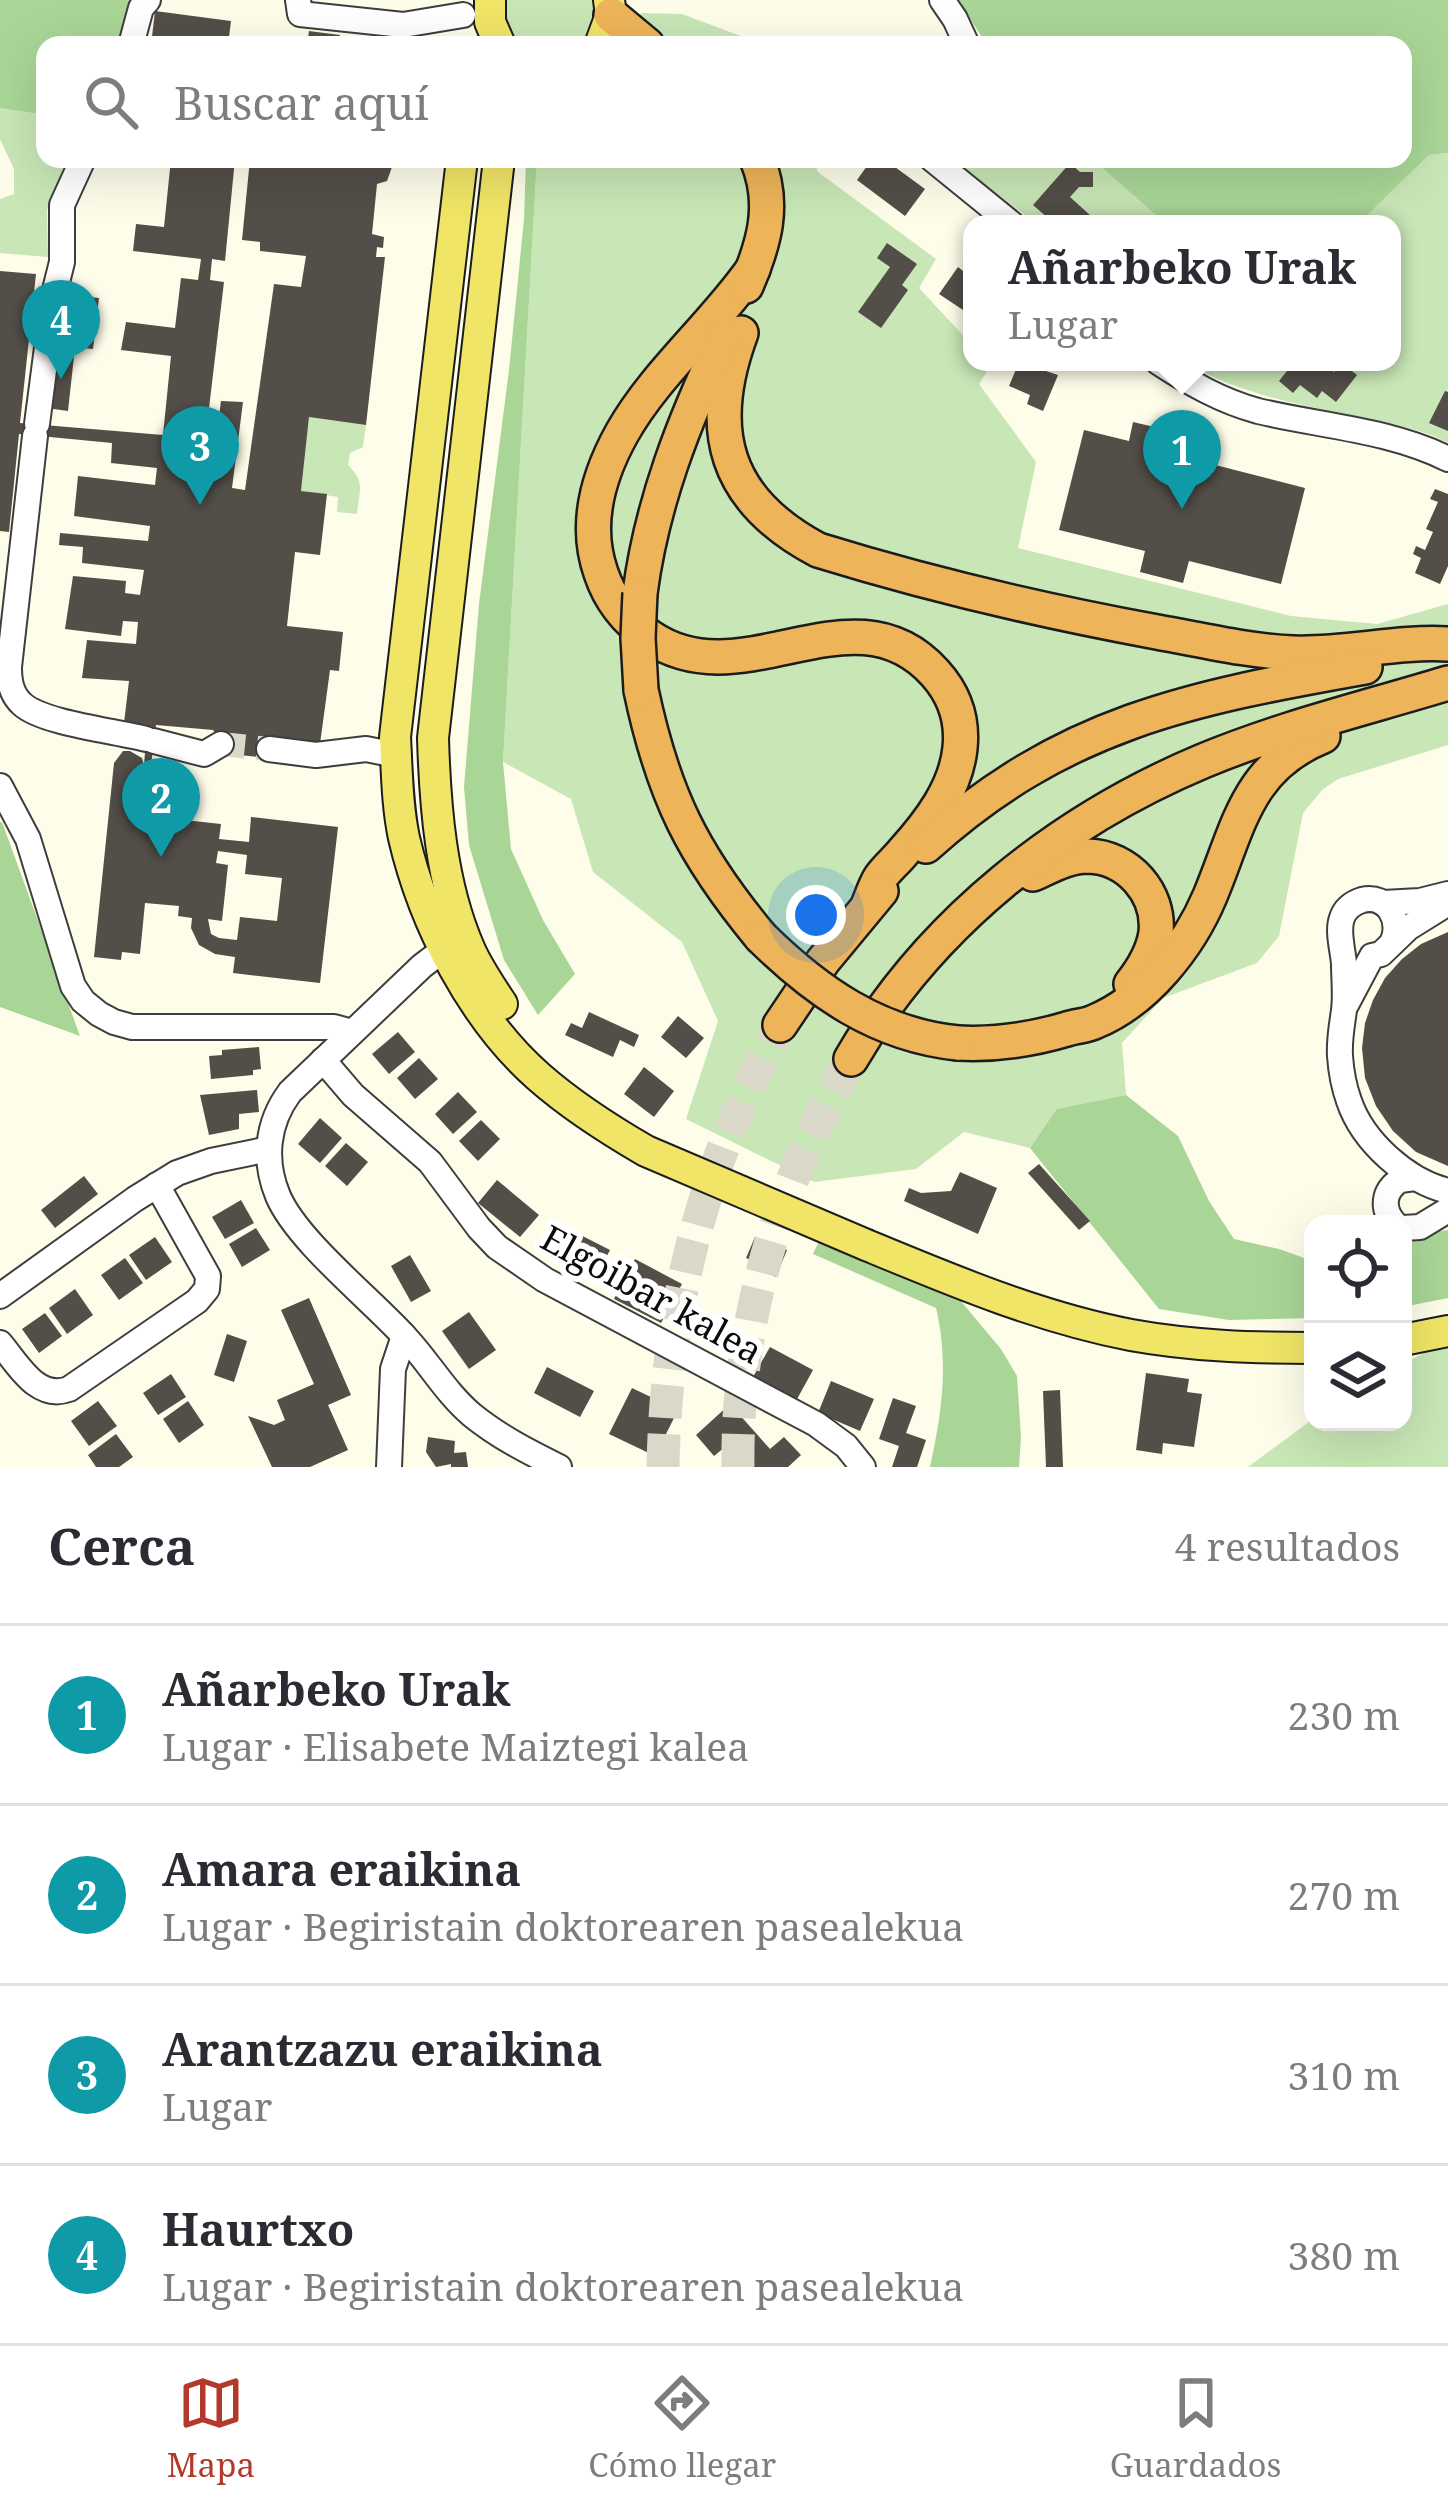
<!DOCTYPE html>
<html lang="es">
<meta charset="utf-8">
<style>
:root{--surface:#fff;--page:#f2f2f3;--text:#2b2b33;--muted:#7c7c81;--line:#e1e1e2;--accent:#b33a2b}
body{margin:0;font-family:"Noto Serif",serif;background:var(--page);color:var(--text)}
.controls{position:absolute;right:36px;bottom:36px;display:grid;overflow:hidden;border-radius:24px;box-shadow:0 12px 48px #0002}
.controls button{width:108px;height:108px;display:grid;place-items:center;padding:0;border:0;border-bottom:3px solid var(--line);background:var(--surface);color:var(--text);font:60px sans-serif}
.you{position:absolute;left:816px;top:915px;width:42px;height:42px;margin:-30px;border:9px solid #fff;border-radius:50%;background:#1a73e8;box-shadow:0 0 0 18px #1a73e833}
.badge{display:grid;place-items:center;width:78px;height:78px;border-radius:50%;background:var(--accent);color:#fff;font-size:39px;font-weight:700}
.pin{position:absolute;translate:-50% -99px;filter:drop-shadow(0 3px 6px #0008)}
.pin::after{content:'';position:absolute;top:63px;width:42px;height:36px;background:inherit;clip-path:polygon(0 0,100% 0,50% 100%)}
.popup{position:absolute;left:963px;top:215px;width:438px;height:156px;box-sizing:border-box;display:grid;place-content:center;border-radius:24px;background:var(--surface);filter:drop-shadow(0 3px 9px #0005);font-size:39px;white-space:nowrap;color:var(--muted)}
.popup b{font-size:45px;color:var(--text)}
.popup::after{content:'';position:absolute;left:50%;top:100%;margin-left:-24px;border:24px solid transparent;border-top-color:var(--surface)}
.list{margin:0;padding:0;list-style:none}
h2{display:flex;justify-content:space-between;align-items:center;height:156px;margin:0;padding:0 48px;font-size:51px}
h2 small{font-size:39px;font-weight:400;color:var(--muted)}
.list li{display:grid;grid-template-columns:78px 1fr auto;gap:36px;align-items:center;box-sizing:border-box;height:180px;padding:0 48px;border-top:3px solid var(--line)}
.list b{display:block;font-size:45px;white-space:nowrap}
.list p{margin:0;font-size:39px;white-space:nowrap;color:var(--muted)}
.list em{font-size:39px;font-style:normal;color:var(--muted)}
.icon{flex:none;width:66px;height:66px;fill:none;stroke:currentColor;stroke-width:2;stroke-linecap:round;stroke-linejoin:round}
.map{position:relative;flex:none;width:1448px;height:1467px;overflow:hidden}
.search{position:absolute;background:var(--surface);box-shadow:0 12px 48px #0002;left:36px;right:36px;top:36px;height:132px;display:flex;align-items:center;gap:30px;box-sizing:border-box;padding:0 42px;border-radius:24px;color:var(--muted);font-size:45px}
.sheet{height:876px;background:var(--surface)}
nav{display:flex;justify-content:space-around;align-items:center;box-sizing:border-box;height:168px;border-top:3px solid var(--line);background:var(--surface);font-size:33px;color:var(--muted)}
nav a{display:grid;justify-items:center;gap:6px}
nav .on{color:var(--accent)}
.map>svg:first-child{display:block}
.green{fill:#c8e6b6}
.forest{fill:#a9d697}
.building{fill:#534e48;fill-rule:evenodd}
.lines{fill:none;stroke-linecap:round;stroke-linejoin:round}
.minor-tunnel{stroke:#dad9c9;stroke-width:24;stroke-dasharray:24 12;stroke-linecap:butt}
.highway-tunnel{stroke:#dad9c9;stroke-width:33;stroke-dasharray:33 16;stroke-linecap:butt}
.minor-casing{stroke:#3e3e3e;stroke-width:28}
.major-casing{stroke:#1c1c1c;stroke-width:34}
.highway-casing{stroke:#1c1c1c;stroke-width:38}
.minor{stroke:#fff;stroke-width:24}
.major{stroke:#f1e567;stroke-width:30}
.highway{stroke:#edb459;stroke-width:33}
.highway-bridge-casing{stroke:#1c1c1c;stroke-width:38;stroke-linecap:butt}
.highway-bridge{stroke:#edb459;stroke-width:33}
.labels{text-anchor:middle;dominant-baseline:central;stroke-width:12;stroke-linejoin:round;paint-order:stroke}
.street-label{font-size:36px;fill:#0b0b0b;stroke:#fff}
</style>
<div class="map">
<svg width="1448" height="1467" viewBox="0 0 1448 1467">
<rect width="100%" height="100%" fill="#fefdea"/>
<g class="green">
<path d="M504,0H597C600,14 595,35 585,45H516C504,30 503,19 504,0Z"/>
<polygon points="641,13 682,14 765,45 627,45"/>
<polygon points="0,108 45,115 45,159 70,159 47,210 48,257 0,253 0,199 14,194 14,169 0,139"/>
<path d="M1448,153V443C1420,428 1388,423 1357,416C1297,404 1238,394 1185,362H1392V224H1358L1429,155Z"/>
<polygon points="537,159 813,159 818,172 936,259 919,288 972,345 972,362 988,362 991,365 979,384 1036,462 1018,548 1291,616 1377,624 1448,604 1448,745 1338,779 1322,790 1303,813 1279,936 1257,963 1163,998 1122,1043 1126,1095 1058,1109 1030,1148 964,1132 916,1169 814,1182 686,1119 718,1021 682,942 593,872 571,799 503,762"/>
<polygon points="962,159 1092,159 1166,224 1037,224 958,164"/>
<path d="M309,417L366,425L363,447L350,453L348,465C366,483 359,490 357,514L337,512L338,497L301,491Z"/>
<polygon points="1448,1347 1448,1467 1248,1467 1313,1419 1313,1422 1403,1422 1403,1364 1426,1352"/>
</g>
<g class="forest">
<polygon points="0,0 134,0 122,45 45,45 45,115 0,108"/>
<polygon points="958,0 1448,0 1448,153 1429,155 1358,224 1166,224 1092,159 1403,159 1403,45 987,45"/>
<polygon points="526,159 537,159 503,762 511,849 543,920 575,974 538,1015 504,960 469,845 464,787 479,604 509,370 524,219"/>
<polygon points="0,822 2,822 80,1036 0,1007"/>
<polygon points="1126,1095 1178,1136 1209,1201 1234,1239 1279,1249 1313,1261 1313,1318 1229,1320 1159,1309 1030,1148 1057,1109"/>
<polygon points="1448,1230 1448,1298 1403,1307 1403,1236"/>
<path d="M820,1239L960,1300L1001,1349L1017,1376L1021,1437L1019,1467H930C942,1412 949,1363 936,1308L813,1254Z"/>
</g>
<g class="building">
<polygon points="155,11 231,21 228,45 151,45"/>
<polygon points="309,31 340,35 339,45 307,45"/>
<path d="M171,159H235L225,261L212,259L210,280L224,282L200,484L210,485L221,401L243,402L232,488L245,490L274,284L301,287L306,256L260,251V242L242,240L250,159H384L392,167L387,181L377,184L372,234L384,237L383,248L377,247L376,257H385L366,425L309,417L301,491L327,494L320,555L295,552L287,626L343,632L339,671L330,670L320,744L268,758L220,753L218,737L213,730L156,725L151,766L162,767L157,817L221,824L219,839L249,842L251,817L338,827L320,983L233,973L235,957L215,954L199,945L191,928L192,918L178,916L179,906L145,903L140,954L122,952L121,960L94,957L114,763L123,751H130L142,758L144,766L147,725L124,723L129,681L82,678L87,640L136,644L138,622L123,621L121,636L65,629L73,576L126,581L125,593L140,595L144,570L82,563L83,547L59,545L60,533L148,541L150,526L74,516L78,476L155,485L157,468L111,463L112,443L19,434L9,532L0,531V271L36,274L20,423L163,435L171,356L121,350L126,322L175,328L181,278L198,280L201,259L133,251L136,224L164,227ZM218,851L247,855L245,874L282,878L277,921L240,917L237,940L219,938L211,934L208,919L222,921L228,865L216,863Z"/>
<polygon points="872,159 884,159 925,189 905,216 857,180"/>
<polygon points="1070,163 1080,172 1093,172 1093,187 1079,187 1070,197 1091,216 1084,224 1063,224 1053,215 1049,219 1033,205"/>
<polygon points="887,243 917,264 902,285 908,290 881,328 858,312 890,267 877,258"/>
<polygon points="958,267 972,278 972,316 939,294"/>
<polygon points="80,296 99,298 93,349 75,347 68,411 46,408 58,307 78,309"/>
<polygon points="1019,362 1058,375 1043,411 1027,404 1030,395 1009,386"/>
<polygon points="1294,362 1303,362 1312,369 1317,362 1321,362 1334,372 1342,363 1357,375 1336,402 1322,391 1317,398 1300,385 1293,393 1279,381"/>
<polygon points="1445,391 1448,392 1448,431 1429,423"/>
<polygon points="1133,422 1167,430 1161,451 1305,488 1281,584 1189,561 1183,583 1140,572 1145,551 1059,530 1084,430 1129,441"/>
<polygon points="1435,489 1448,494 1448,566 1440,584 1415,573 1421,558 1413,554 1416,546 1425,550 1433,532 1426,529 1438,502 1430,499"/>
<polygon points="1448,932 1448,1166 1416,1152 1393,1131 1376,1106 1365,1078 1362,1048 1365,1023 1373,1000 1385,978 1402,959 1421,944"/>
<polygon points="589,1012 639,1035 634,1047 620,1040 613,1057 565,1035 571,1023 582,1028"/>
<polygon points="678,1016 704,1038 686,1058 661,1037"/>
<polygon points="398,1032 415,1052 389,1074 372,1054"/>
<polygon points="259,1047 261,1069 253,1070 253,1075 211,1079 209,1056 222,1055 222,1050"/>
<polygon points="419,1058 438,1079 415,1099 397,1078"/>
<polygon points="644,1067 674,1091 654,1117 624,1094"/>
<polygon points="257,1090 259,1112 239,1114 239,1129 209,1135 200,1095"/>
<polygon points="458,1092 477,1112 453,1134 435,1114"/>
<polygon points="320,1118 342,1138 320,1163 298,1144"/>
<polygon points="481,1120 500,1139 478,1161 459,1141"/>
<polygon points="346,1143 368,1162 347,1186 325,1166"/>
<polygon points="1039,1164 1090,1221 1079,1230 1028,1173"/>
<polygon points="960,1172 997,1188 978,1234 904,1201 909,1188 921,1193 951,1191"/>
<polygon points="84,1176 98,1194 55,1228 41,1210"/>
<polygon points="497,1180 539,1215 520,1237 478,1203"/>
<polygon points="241,1200 254,1223 225,1239 212,1217"/>
<polygon points="561,1225 610,1250 594,1281 545,1256"/>
<polygon points="256,1228 270,1250 242,1267 229,1244"/>
<polygon points="155,1237 172,1262 146,1280 129,1255"/>
<polygon points="755,1237 787,1250 776,1277 754,1267 756,1262 746,1258"/>
<polygon points="410,1255 431,1291 411,1302 391,1266"/>
<polygon points="125,1258 143,1283 119,1300 101,1275"/>
<polygon points="635,1259 682,1284 661,1323 614,1299"/>
<polygon points="75,1289 93,1315 67,1334 49,1308"/>
<polygon points="309,1298 351,1395 328,1405 348,1450 310,1467 272,1467 248,1416 274,1425 285,1420 277,1400 314,1384 281,1310"/>
<polygon points="469,1312 496,1350 469,1369 442,1331"/>
<polygon points="45,1313 62,1336 39,1353 22,1329"/>
<polygon points="227,1334 247,1341 234,1382 214,1375"/>
<polygon points="770,1347 813,1370 796,1401 753,1377"/>
<polygon points="547,1367 594,1391 580,1417 534,1393"/>
<polygon points="1146,1373 1189,1379 1187,1392 1202,1394 1194,1447 1163,1443 1162,1454 1136,1450"/>
<polygon points="171,1374 186,1397 158,1415 143,1393"/>
<polygon points="831,1381 874,1399 860,1431 818,1413"/>
<polygon points="632,1388 678,1410 655,1456 609,1434"/>
<polygon points="1060,1390 1063,1467 1046,1467 1043,1391"/>
<polygon points="893,1398 916,1406 906,1433 926,1440 917,1467 892,1467 899,1446 879,1439"/>
<polygon points="98,1401 117,1426 89,1446 71,1421"/>
<polygon points="188,1401 204,1425 179,1443 163,1419"/>
<polygon points="730,1404 770,1449 784,1437 801,1455 788,1467 754,1467 731,1442 714,1456 696,1435"/>
<polygon points="116,1434 133,1457 119,1467 96,1467 88,1455"/>
<polygon points="428,1437 455,1441 454,1453 466,1452 468,1467 451,1467 451,1464 436,1467 426,1452"/>
</g>
<g class="lines">
<polyline class="minor-tunnel" points="221,744 269,749"/>
<g class="highway-tunnel">
<path d="M663,1467C666,1306 703,1167 780,1025"/>
<path d="M738,1467C736,1323 779,1183 851,1059"/>
</g>
<defs>
<g id="minor">
<polyline points="298,0 300,14 403,25 463,15"/>
<polyline points="942,0 955,19 967,45"/>
<polyline points="131,45 141,8 148,0"/>
<polyline points="932,159 1012,224"/>
<path d="M1158,362C1190,383 1221,401 1258,411C1321,426 1390,430 1448,459"/>
<polyline points="37,424 54,294 62,262 62,205 83,159"/>
<path d="M35,436L9,667C9,681 11,694 22,704C42,723 116,731 146,739"/>
<polyline points="154,741 204,754 221,744"/>
<polyline points="269,749 316,755 366,749 396,755"/>
<polyline points="0,786 28,839 73,986 83,1001 99,1014 114,1022 132,1027 334,1027 352,1032"/>
<polyline points="1383,903 1420,901 1448,894"/>
<path d="M1393,941C1401,920 1388,894 1362,900C1353,903 1345,909 1342,918C1337,931 1343,950 1344,964C1344,979 1346,995 1344,1010C1342,1026 1339,1039 1340,1056C1341,1071 1344,1087 1349,1101C1363,1142 1407,1181 1448,1191"/>
<path d="M443,950L422,966L290,1092C267,1123 263,1160 278,1196C297,1241 372,1300 407,1339C430,1364 446,1393 472,1415C499,1437 529,1452 559,1467"/>
<polyline points="1346,1005 1372,956 1381,954 1408,928 1448,903"/>
<polyline points="323,1060 353,1095 430,1162 479,1228 497,1247 545,1280 816,1424 846,1446 863,1467"/>
<path d="M1395,1224C1381,1209 1383,1191 1400,1180L1415,1178"/>
<polyline points="1403,1228 1420,1227 1448,1210"/>
<polyline points="0,1296 135,1199 177,1173 211,1161 269,1149"/>
<path d="M0,1343C18,1364 37,1401 69,1389L197,1301L207,1289L208,1276L157,1185"/>
<polyline points="389,1467 393,1369 404,1336"/>
</g>
<g id="major">
<polyline points="490,0 490,22 500,45"/>
<polyline points="600,45 611,15 609,0"/>
<path d="M462,159L395,737C397,771 397,805 404,838C424,924 473,1019 539,1077C572,1106 608,1129 646,1151C718,1182 791,1213 864,1244C951,1280 1038,1317 1131,1335C1192,1346 1252,1348 1313,1348"/>
<path d="M499,159L433,738C435,806 441,884 469,948C477,967 490,986 502,1004"/>
<polyline points="1403,1340 1448,1331"/>
</g>
<g id="highway">
<polyline points="611,15 647,45"/>
<path d="M753,269C713,326 656,373 622,433C598,476 584,525 601,573C610,600 627,621 650,637C744,701 853,582 935,673C954,694 963,719 960,748C956,788 930,822 904,851C897,860 886,869 880,878C875,886 872,896 869,903"/>
<path d="M746,286C764,244 776,204 757,159"/>
<path d="M741,333C705,430 724,500 818,550C928,584 1043,611 1157,632C1202,640 1247,651 1293,653C1345,655 1396,641 1448,644"/>
<path d="M640,593C652,502 684,421 723,339"/>
<path d="M641,690C663,795 693,855 761,937"/>
<path d="M926,846C1062,723 1190,698 1365,667"/>
<path d="M1033,874C1051,866 1068,856 1088,856C1128,857 1160,893 1156,933C1153,952 1143,969 1131,984"/>
<polyline points="780,1025 823,961 881,891"/>
<path d="M958,1043C997,1045 1030,1040 1067,1029C1076,1026 1086,1026 1094,1022C1146,1001 1189,946 1210,896C1239,827 1246,767 1323,736"/>
<path d="M851,1059C929,924 1060,821 1203,761C1282,728 1366,708 1448,683"/>
</g>
</defs>
<use href="#minor" class="minor-casing"/>
<use href="#major" class="major-casing"/>
<use href="#highway" class="highway-casing"/>
<use href="#minor" class="minor"/>
<use href="#major" class="major"/>
<use href="#highway" class="highway"/>
<defs>
<g id="highway-bridge">
<polyline points="640,593 638,638 641,690"/>
<path d="M761,937C817,992 878,1035 958,1043"/>
</g>
</defs>
<use href="#highway-bridge" class="highway-bridge-casing"/>
<use href="#highway-bridge" class="highway-bridge"/>
</g>
<g class="labels">
<g class="street-label">
<text transform="translate(652 1294) rotate(29)">Elgoibar kalea</text>
</g>
</g>
</svg>
<div class="controls">
<button><svg class="icon" aria-label="locate" viewBox="0 0 24 24"><circle cx="12" cy="12" r="6"/><path d="M12 2v4M12 18v4M2 12h4M18 12h4"/></svg></button>
<button><svg class="icon" aria-label="layers" viewBox="0 0 24 24"><path d="M12 4l9 5-9 5-9-5zM3 14l9 5 9-5"/></svg></button>
</div>
<div class="you"></div>
<div class="pin badge" style="left:1182px;top:509px;background:#0f9aa8">1</div>
<div class="popup"><b>Añarbeko Urak</b>Lugar</div>
<div class="pin badge" style="left:161px;top:857px;background:#0f9aa8">2</div>
<div class="pin badge" style="left:200px;top:505px;background:#0f9aa8">3</div>
<div class="pin badge" style="left:61px;top:379px;background:#0f9aa8">4</div>
<div class="search"><svg class="icon" aria-label="search" viewBox="0 0 24 24"><circle cx="10" cy="10" r="6"/><path d="M15 15l6 6"/></svg>Buscar aquí</div>
</div>
<section class="sheet">
<h2>Cerca<small>4 resultados</small></h2>
<ul class="list">
<li><span class="badge" style="background:#0f9aa8">1</span><div><b>Añarbeko Urak</b><p>Lugar · Elisabete Maiztegi kalea</p></div><em>230 m</em></li>
<li><span class="badge" style="background:#0f9aa8">2</span><div><b>Amara eraikina</b><p>Lugar · Begiristain doktorearen pasealekua</p></div><em>270 m</em></li>
<li><span class="badge" style="background:#0f9aa8">3</span><div><b>Arantzazu eraikina</b><p>Lugar</p></div><em>310 m</em></li>
<li><span class="badge" style="background:#0f9aa8">4</span><div><b>Haurtxo</b><p>Lugar · Begiristain doktorearen pasealekua</p></div><em>380 m</em></li>
</ul>
</section>
<nav>
<a class="on"><svg class="icon" aria-label="map" viewBox="0 0 24 24"><path d="M3 6l6-2 6 2 6-2v14l-6 2-6-2-6 2zM9 4v14M15 6v14"/></svg>Mapa</a>
<a><svg class="icon" aria-label="directions" viewBox="0 0 24 24"><path d="M12 3l9 9-9 9-9-9zM9 14v-3h6M13 9l2 2-2 2"/></svg>Cómo llegar</a>
<a><svg class="icon" aria-label="saved" viewBox="0 0 24 24"><path d="M7 4h10v16l-5-4-5 4z"/></svg>Guardados</a>
</nav>
